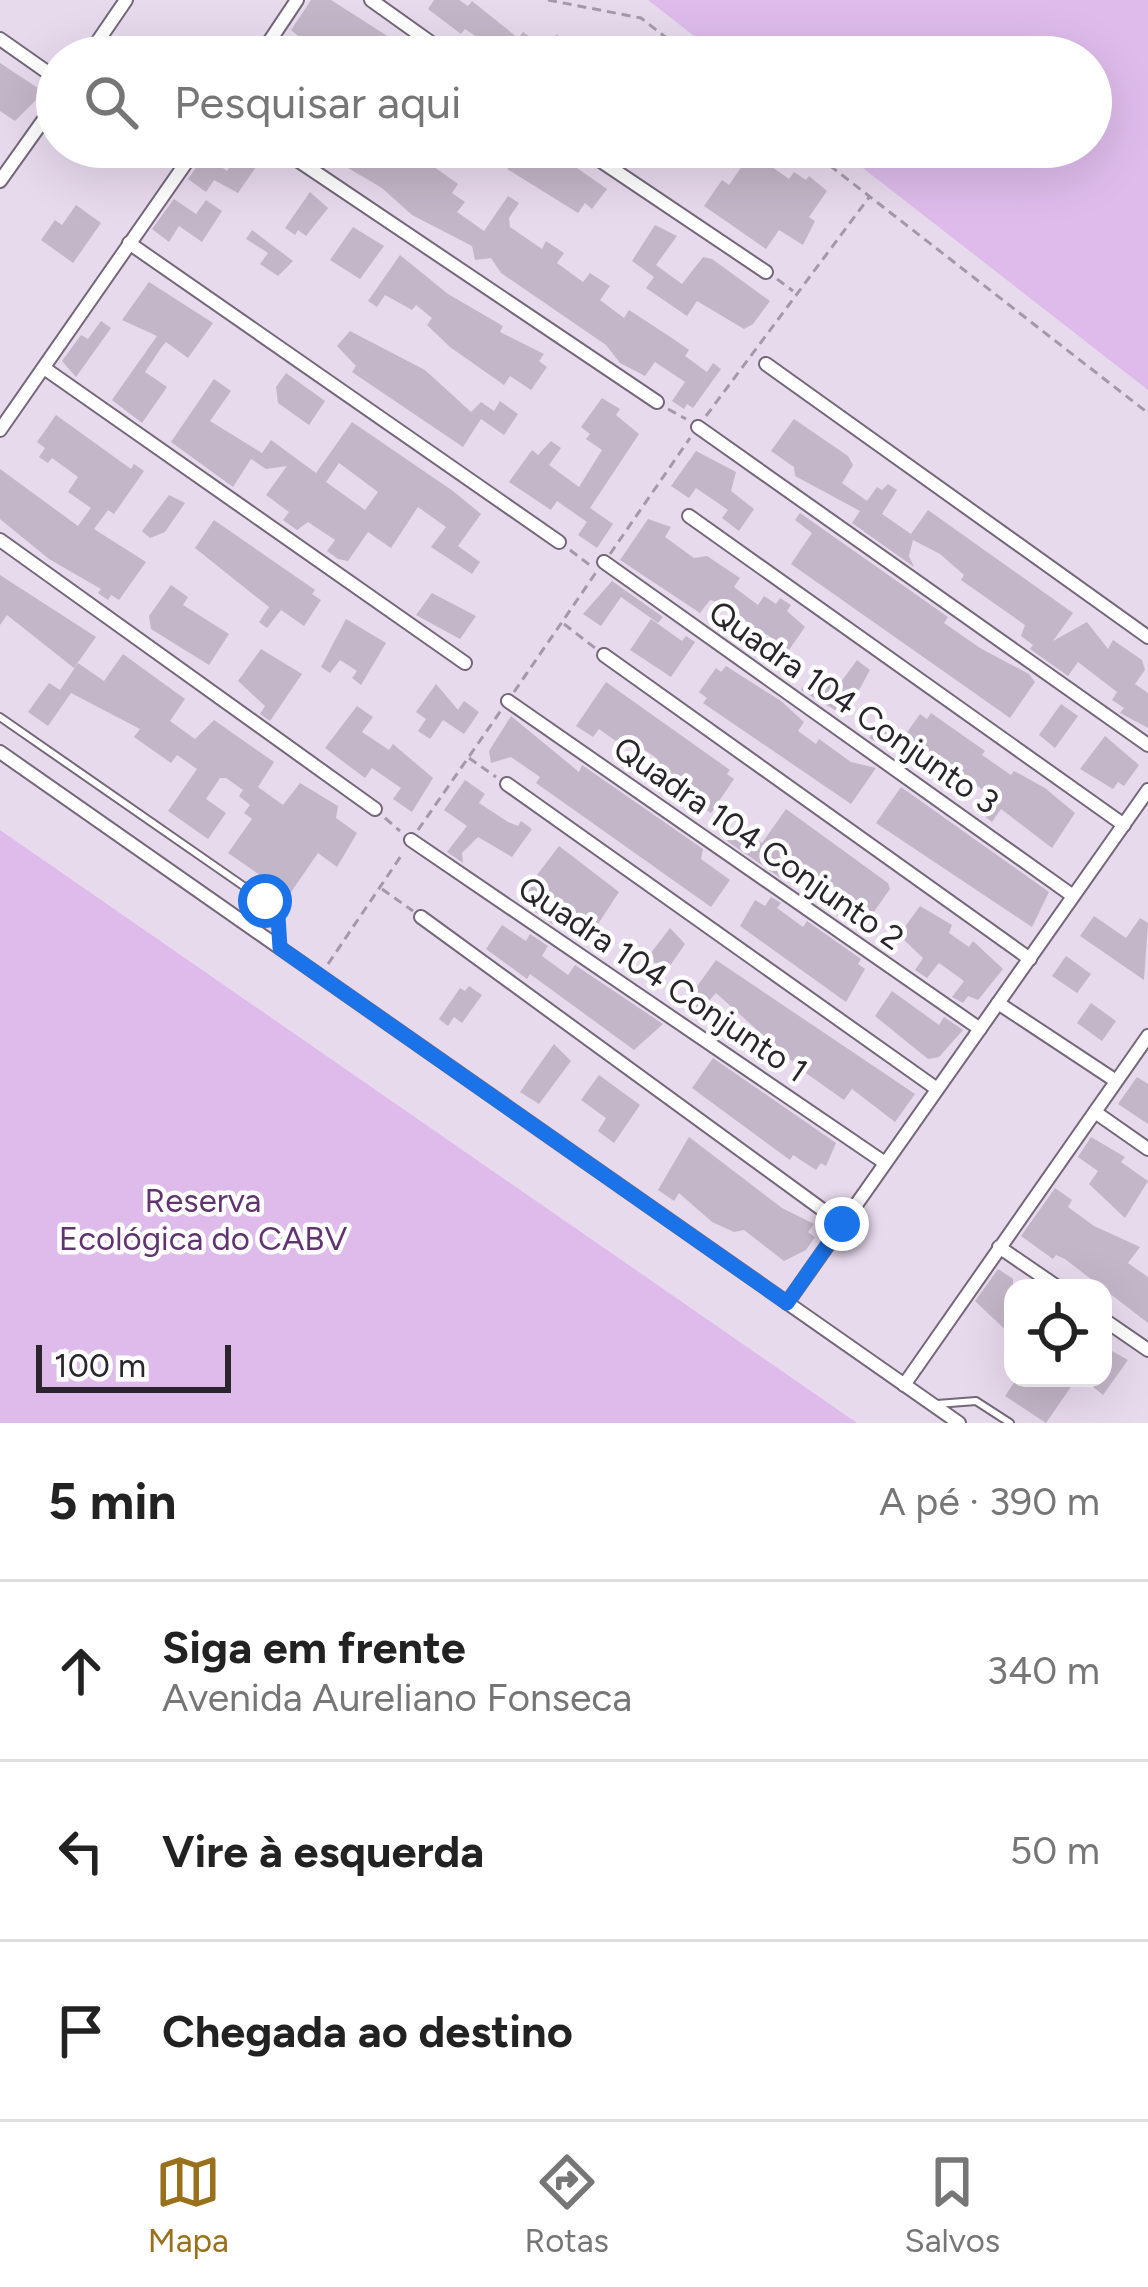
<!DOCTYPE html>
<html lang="pt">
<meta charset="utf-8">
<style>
:root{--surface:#fff;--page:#f6f6f6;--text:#222;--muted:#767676;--line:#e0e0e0;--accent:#99711d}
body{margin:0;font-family:Figtree,sans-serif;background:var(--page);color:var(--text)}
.controls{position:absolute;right:36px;bottom:36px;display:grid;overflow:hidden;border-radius:24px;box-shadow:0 12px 48px #0002}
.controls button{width:108px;height:108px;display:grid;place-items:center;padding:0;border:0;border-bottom:3px solid var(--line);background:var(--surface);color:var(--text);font:60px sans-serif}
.scale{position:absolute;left:36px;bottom:30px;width:195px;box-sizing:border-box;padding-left:12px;border:6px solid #2a252c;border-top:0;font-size:33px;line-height:42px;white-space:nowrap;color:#2a252c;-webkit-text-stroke:9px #fff;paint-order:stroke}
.stop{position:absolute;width:36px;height:36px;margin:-27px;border:9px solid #1a73e8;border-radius:50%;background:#fff}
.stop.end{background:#1a73e8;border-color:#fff;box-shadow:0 3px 12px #0008}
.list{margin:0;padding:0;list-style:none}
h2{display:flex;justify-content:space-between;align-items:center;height:156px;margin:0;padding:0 48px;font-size:51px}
h2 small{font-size:39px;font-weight:400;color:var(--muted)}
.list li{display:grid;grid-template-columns:78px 1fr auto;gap:36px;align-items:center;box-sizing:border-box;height:180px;padding:0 48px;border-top:3px solid var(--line)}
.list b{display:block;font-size:45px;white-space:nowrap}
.list p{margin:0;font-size:39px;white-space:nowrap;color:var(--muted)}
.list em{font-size:39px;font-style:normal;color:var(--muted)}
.icon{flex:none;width:66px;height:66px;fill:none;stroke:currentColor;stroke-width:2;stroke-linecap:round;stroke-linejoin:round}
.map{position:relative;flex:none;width:1148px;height:1423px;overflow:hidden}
.search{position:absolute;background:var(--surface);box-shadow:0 12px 48px #0002;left:36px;right:36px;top:36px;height:132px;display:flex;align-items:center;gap:30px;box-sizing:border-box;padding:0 42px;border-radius:66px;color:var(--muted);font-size:45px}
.sheet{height:696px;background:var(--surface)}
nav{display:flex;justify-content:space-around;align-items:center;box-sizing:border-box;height:168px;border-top:3px solid var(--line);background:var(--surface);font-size:33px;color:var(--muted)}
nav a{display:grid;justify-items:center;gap:6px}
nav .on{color:var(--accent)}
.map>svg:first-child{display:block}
.green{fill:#debbeb}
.building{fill:#c3b6c8;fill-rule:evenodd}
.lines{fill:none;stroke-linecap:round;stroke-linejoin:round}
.service-casing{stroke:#736778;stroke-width:10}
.minor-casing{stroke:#736778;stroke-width:16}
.path{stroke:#a499a8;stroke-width:3;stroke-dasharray:9 6;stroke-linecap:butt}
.service{stroke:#fff;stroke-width:6}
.minor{stroke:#fff;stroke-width:12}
.route{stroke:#1a73e8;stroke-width:15}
.labels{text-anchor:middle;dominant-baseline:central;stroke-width:9;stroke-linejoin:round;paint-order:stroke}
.street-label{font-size:33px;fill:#2a252c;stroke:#fff}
.park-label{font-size:33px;fill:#613471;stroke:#fff}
</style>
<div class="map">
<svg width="1148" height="1423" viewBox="0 0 1148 1423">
<rect width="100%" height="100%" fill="#e8daed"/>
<g class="green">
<polygon points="648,0 1148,0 1148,390 836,147 1091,147 1091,57 721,57"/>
<polygon points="0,830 857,1423 0,1423"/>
</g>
<g class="building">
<polygon points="311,0 331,0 403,46 395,57 323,57 291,30"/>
<polygon points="434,0 459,0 468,6 472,1 518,38 523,32 546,48 553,47 556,34 574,47 568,57 495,57 480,46 483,41 465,29 461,34 428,9"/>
<polygon points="0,63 44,92 15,121 0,111"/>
<polygon points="343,147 400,147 430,164 458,184 452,193 465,202 457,212 484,231 508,196 519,203 509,218 510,227 542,249 546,241 564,253 557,263 583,282 590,273 610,286 600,300 624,318 629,310 675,340 689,350 685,356 707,372 713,363 721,369 693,408 687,404 684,409 672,401 685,382 655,362 645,376 620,363 606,345 501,273 491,258 475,260 472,246 412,215 382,188 336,161"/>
<polygon points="494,147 547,147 607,189 592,209 585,203 578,213 507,169 511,165"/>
<polygon points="744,147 789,179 794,172 806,180 809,176 827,191 809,217 815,221 803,245 779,230 766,249 704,206 722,180 729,185 744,163 737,158"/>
<polygon points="238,154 256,167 238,193 214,180 206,192 188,179 205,155 227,171"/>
<polygon points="310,192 328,208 306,236 298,230 295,235 285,228"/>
<polygon points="174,199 196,214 206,200 222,211 202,242 179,226 169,242 152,229"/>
<polygon points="76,205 101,223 73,263 41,240 55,220 62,225"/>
<polygon points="655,225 677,236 656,265 682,284 703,257 712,259 770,301 753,324 744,329 697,301 687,316 646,288 654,277 632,261"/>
<polygon points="353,227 384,246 360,279 330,260"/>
<polygon points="252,230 293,261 278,276 260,264 268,253 246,239"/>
<polygon points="400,255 448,294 503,326 500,332 544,354 539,361 547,367 531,390 510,376 504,385 450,347 427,325 432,318 416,305 412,310 385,295 377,307 368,301"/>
<polygon points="149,282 213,323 188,358 166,342 161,348 145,372 167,387 142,423 112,400 157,336 122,320"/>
<polygon points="101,321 111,328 76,377 62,361 81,335 88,339"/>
<polygon points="350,331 425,370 471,412 481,402 494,411 500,401 518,414 504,435 481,419 463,447 352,372 356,366 337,346"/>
<polygon points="286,373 325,401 309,425 278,403 276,387"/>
<path d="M214,379L231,391L210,421L262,453L271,440L316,473L352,422L453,491L481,514L458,546L480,562L472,574L431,547L446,527L418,507L391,548L368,532L348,561L338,559L327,551L335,540L308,522L297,530L283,520L289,512L266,495L287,466L266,469L251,459L233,487L171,442ZM339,463L378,492L365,510L326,482Z"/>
<polygon points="602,398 620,409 616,415 639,434 590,508 613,524 597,548 578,535 587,522 557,501 551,510 509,482 532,450 538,455 551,441 561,448 549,465 579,487 602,450 586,439 590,434 581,427"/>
<polygon points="56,415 131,469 134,464 144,471 114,514 108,510 94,529 146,562 119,600 111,595 108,600 98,593 101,589 49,559 0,519 0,469 78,526 91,508 68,492 78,477 52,458 48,463 39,457 45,448 37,442"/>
<polygon points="794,419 848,456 853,465 842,483 867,501 877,487 882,490 888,484 897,490 882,514 911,534 928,510 1073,613 1053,641 1087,622 1108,649 1113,640 1142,660 1145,670 1135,684 1148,693 1148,728 1120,713 1124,708 1112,700 1117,692 1078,662 1068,676 1030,649 1033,645 1021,636 1025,625 961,580 964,575 940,554 913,540 909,556 914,567 852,523 860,511 795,476 794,467 771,451"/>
<polygon points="696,451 736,472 731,491 754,509 739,531 722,518 728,510 696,488 689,498 671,486"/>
<polygon points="169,495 185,503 165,532 150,538 142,531"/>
<polygon points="800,513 948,617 944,623 980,648 1029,674 1035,682 1010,718 791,564 812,533 795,520"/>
<polygon points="648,519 671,527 665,537 694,558 707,556 740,578 734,587 758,605 764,596 776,604 780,598 791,605 787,611 805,627 789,650 766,634 754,648 739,638 749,623 721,603 710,600 700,613 620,560"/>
<polygon points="214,520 315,590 312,594 321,600 304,626 281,610 267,628 259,622 269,607 195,548"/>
<polygon points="0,575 96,637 74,668 7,615 0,625"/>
<polygon points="612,581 663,617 658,623 621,597 601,626 583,614"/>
<polygon points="171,585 188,597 183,605 229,634 209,665 151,629 149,616"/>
<polygon points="432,593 476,616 460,639 416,615"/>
<polygon points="346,619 386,643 361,685 352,678 357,671 340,660 330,673 321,667"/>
<polygon points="651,619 682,641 686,636 695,642 671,677 630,650"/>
<polygon points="261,649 302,674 270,721 260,714 265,706 238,681"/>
<polygon points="123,654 185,699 170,721 195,739 214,720 274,762 258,787 283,805 300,783 338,806 336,818 357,833 337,867 318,853 289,895 228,853 252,819 244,813 250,805 239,796 243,790 226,778 220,778 206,799 226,813 208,839 168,811 197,769 177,755 171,763 134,737 140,729 71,693 48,726 28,712 49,683 60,690 78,663 104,681"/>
<polygon points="857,660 870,670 845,716 801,690 816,669 838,686"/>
<polygon points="726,666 781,701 804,722 798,731 816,744 819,739 851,762 876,768 851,804 703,703 707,698 699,692 716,668 721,672"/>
<polygon points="606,682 730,770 727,774 734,779 711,813 650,770 658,759 639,746 626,742 623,746 599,729 593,737 576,726"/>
<polygon points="436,684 458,710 464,701 479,712 464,734 443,720 430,739 418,731 426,719 416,712"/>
<polygon points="1061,704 1078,716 1055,748 1039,735"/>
<polygon points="357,706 373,717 362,732 389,750 393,744 433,778 412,812 393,799 401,788 372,768 365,778 325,748"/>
<polygon points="931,713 985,751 982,755 1011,775 1014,771 1045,788 1075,813 1052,848 1001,809 992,822 983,815 995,798 967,779 963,785 954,778 948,786 912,751 907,758 869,738 878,725 901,741 920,714 927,719"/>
<polygon points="511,716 579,772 582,765 703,849 701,859 730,880 711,907 536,783 540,777 511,757 491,763 489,751"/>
<polygon points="1105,736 1139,765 1124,786 1118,782 1113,789 1080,769"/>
<polygon points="465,780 485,794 479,803 508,822 518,826 521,821 532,829 512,857 478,837 462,853 463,863 447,852 467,826 444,810"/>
<polygon points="901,787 1049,892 1032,927 876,823"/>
<polygon points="786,809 888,883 890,889 861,930 819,904 827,892 796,865 785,881 727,841 737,826 762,843"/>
<polygon points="559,846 619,892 598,924 592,920 588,925 566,909 554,925 518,900"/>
<polygon points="771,897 781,903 777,908 803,927 807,921 861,959 858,964 865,969 846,1002 740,926 755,900 765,906"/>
<polygon points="920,906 952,925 949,933 969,947 973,941 1003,969 978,1000 968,996 963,1003 952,997 964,981 939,963 927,978 915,970 923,958 899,935"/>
<polygon points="1094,916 1126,938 1140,918 1148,923 1144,980 1080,936"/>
<polygon points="502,925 526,941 530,934 548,946 542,956 568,975 575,965 663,1024 634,1050 530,974 527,979 486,949"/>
<polygon points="670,928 685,944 667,970 647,958"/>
<polygon points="1066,956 1091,974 1077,993 1052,976"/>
<polygon points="716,960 915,1094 895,1122 852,1089 844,1100 803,1071 716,993 695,1016 682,1007"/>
<polygon points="469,986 482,995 462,1023 454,1017 448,1026 439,1019 460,988 465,991"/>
<polygon points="892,991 939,1025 944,1017 963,1030 939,1057 928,1059 875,1016"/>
<polygon points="1091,1003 1116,1021 1102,1041 1077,1023"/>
<polygon points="554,1044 571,1061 539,1104 520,1092"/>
<polygon points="713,1058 836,1143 826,1166 821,1163 816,1170 793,1155 790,1160 692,1088"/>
<polygon points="599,1075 640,1105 614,1143 598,1131 606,1118 581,1100"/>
<polygon points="1137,1077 1148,1084 1148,1124 1118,1104"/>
<polygon points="689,1137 782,1208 814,1224 808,1232 815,1237 806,1250 784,1261 744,1230 734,1232 712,1222 679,1193 674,1201 658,1190"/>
<polygon points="1091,1137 1125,1157 1121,1162 1148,1181 1125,1218 1089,1184 1098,1171 1078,1157"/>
<polygon points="1055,1188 1072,1200 1068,1207 1094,1226 1140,1247 1128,1263 1148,1277 1148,1323 1065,1259 1056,1255 1053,1259 1021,1236"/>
<polygon points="998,1269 1013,1279 1013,1337 975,1301"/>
<polygon points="1103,1346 1128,1360 1103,1395 1082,1378 1103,1378"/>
<polygon points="1017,1378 1077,1378 1046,1423 1005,1396"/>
</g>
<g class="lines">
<defs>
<g id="service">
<polyline points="0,717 265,901 278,917 281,945"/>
<polyline points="937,1404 976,1401 1010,1423"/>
</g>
<g id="minor">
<polyline points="371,0 451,57"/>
<polyline points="0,39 57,79"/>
<polyline points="87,57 126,0"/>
<polyline points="259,57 297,0"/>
<polyline points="278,147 657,402"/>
<polyline points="580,147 766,272"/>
<polyline points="0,181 57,101"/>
<polyline points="129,243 559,542"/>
<polyline points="766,364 1148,637"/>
<polyline points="44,368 465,663"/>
<polyline points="698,427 1148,745"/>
<polyline points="0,430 197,147"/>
<polyline points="689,516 1124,825"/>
<polyline points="0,540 375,809"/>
<polyline points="604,562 1073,896"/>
<polyline points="604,655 1030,959"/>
<polyline points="508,701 980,1029"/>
<polyline points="0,752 959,1423"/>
<polyline points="507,784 937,1089"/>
<polyline points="411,840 885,1163"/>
<polyline points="421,917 842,1224"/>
<polyline points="998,1003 1116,1081"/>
<polyline points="1095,1112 1148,1149"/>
<polyline points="999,1247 1059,1288"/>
<polyline points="787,1303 1148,790"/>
<polyline points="1103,1319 1148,1350"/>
<polyline points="904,1385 1148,1036"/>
</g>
</defs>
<use href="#service" class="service-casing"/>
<use href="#minor" class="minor-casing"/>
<g class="path">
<polyline points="548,0 641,18 691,57"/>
<polyline points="806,147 1148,413"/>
<polyline points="777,279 793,291"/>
<polyline points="668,409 686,419"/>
<polyline points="706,416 870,196"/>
<polyline points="570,550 591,566"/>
<polyline points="610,554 690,438"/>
<polyline points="564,624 595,648"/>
<polyline points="514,692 597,571"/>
<polyline points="469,758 496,777"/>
<polyline points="385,818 400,831"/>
<polyline points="418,830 502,709"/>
<polyline points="382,889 413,911"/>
<polyline points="328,964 403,853"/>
</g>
<use href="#service" class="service"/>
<use href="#minor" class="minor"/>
</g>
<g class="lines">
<polyline class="route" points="265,901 278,917 280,948 787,1303 842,1224"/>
</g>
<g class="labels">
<g class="street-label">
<text transform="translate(854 707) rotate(35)">Quadra 104 Conjunto 3</text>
<text transform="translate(759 843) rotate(35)">Quadra 104 Conjunto 2</text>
<text transform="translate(663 979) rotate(34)">Quadra 104 Conjunto 1</text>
</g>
<g class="park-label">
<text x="203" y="1200">Reserva<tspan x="203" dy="38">Ecológica do CABV</tspan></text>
</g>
</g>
</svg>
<div class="controls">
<button><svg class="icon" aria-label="locate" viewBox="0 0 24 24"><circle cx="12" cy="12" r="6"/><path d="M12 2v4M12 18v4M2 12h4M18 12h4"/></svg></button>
</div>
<div class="scale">100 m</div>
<div class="stop" style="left:265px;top:901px"></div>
<div class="stop end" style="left:842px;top:1224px"></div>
<div class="search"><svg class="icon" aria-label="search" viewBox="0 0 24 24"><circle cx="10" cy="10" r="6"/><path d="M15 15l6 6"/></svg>Pesquisar aqui</div>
</div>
<section class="sheet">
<h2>5 min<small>A pé · 390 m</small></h2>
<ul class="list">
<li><svg class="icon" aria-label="ahead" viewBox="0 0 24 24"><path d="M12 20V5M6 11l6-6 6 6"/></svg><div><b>Siga em frente</b><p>Avenida Aureliano Fonseca</p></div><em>340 m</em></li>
<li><svg class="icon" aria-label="left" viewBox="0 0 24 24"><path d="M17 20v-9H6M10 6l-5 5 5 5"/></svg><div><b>Vire à esquerda</b></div><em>50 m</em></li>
<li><svg class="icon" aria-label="arrive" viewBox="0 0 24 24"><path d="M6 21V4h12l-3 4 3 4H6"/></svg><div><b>Chegada ao destino</b></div></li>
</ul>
</section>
<nav>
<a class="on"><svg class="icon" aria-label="map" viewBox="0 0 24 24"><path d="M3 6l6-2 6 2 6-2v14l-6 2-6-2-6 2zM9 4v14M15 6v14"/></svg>Mapa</a>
<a><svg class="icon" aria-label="directions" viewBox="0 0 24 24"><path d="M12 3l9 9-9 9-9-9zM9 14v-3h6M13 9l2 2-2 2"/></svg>Rotas</a>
<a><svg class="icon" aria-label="saved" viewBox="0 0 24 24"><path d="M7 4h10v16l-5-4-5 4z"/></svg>Salvos</a>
</nav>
